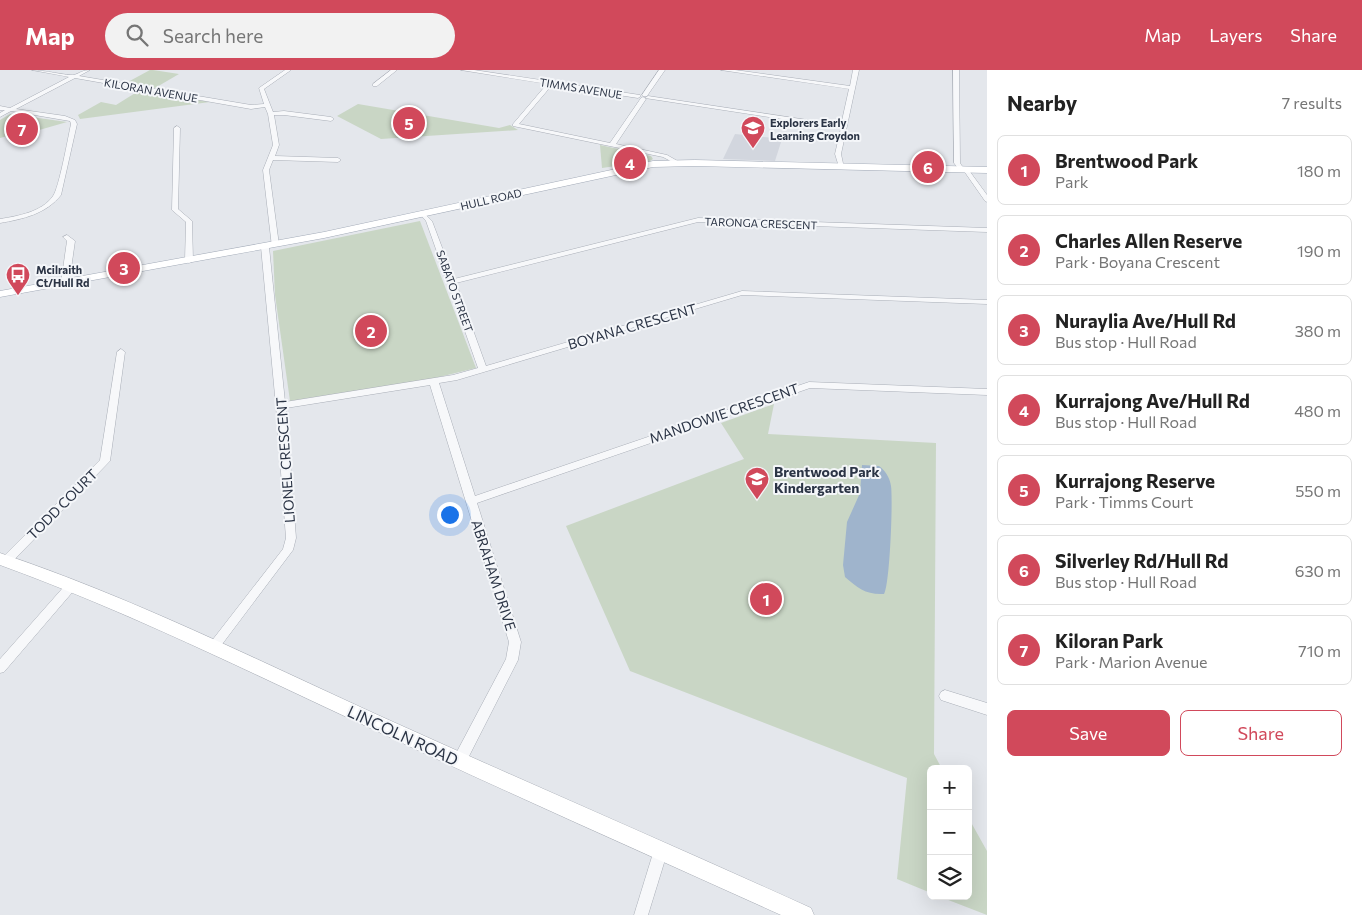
<!DOCTYPE html>
<meta charset="utf-8">
<style>
:root{--surface:#fff;--page:#f2f2f2;--text:#222;--muted:#767676;--line:#e0e0e0;--accent:#d1495b}
body{margin:0;font-family:Commissioner,sans-serif;background:var(--page);color:var(--text)}
.controls{position:absolute;right:15px;bottom:15px;display:grid;overflow:hidden;border-radius:8px;box-shadow:0 5px 20px #0002}
.controls button{width:45px;height:45px;display:grid;place-items:center;padding:0;border:0;border-bottom:1px solid var(--line);background:var(--surface);color:var(--text);font:25px sans-serif}
.you{position:absolute;left:449px;top:444px;width:18px;height:18px;margin:-12px;border:4px solid #fff;border-radius:50%;background:#1a73e8;box-shadow:0 0 0 8px #1a73e833}
.badge{display:grid;place-items:center;width:32px;height:32px;border-radius:50%;background:var(--accent);color:#fff;font-size:16px;font-weight:700}
.pin{position:absolute;translate:-50% -50%;border:2px solid #fff;box-shadow:0 1px 5px #0006}
.list{margin:0;padding:0;list-style:none}
h2{display:flex;justify-content:space-between;align-items:center;height:65px;margin:0;padding:0 20px;font-size:21px}
h2 small{font-size:16px;font-weight:400;color:var(--muted)}
.list li{display:grid;grid-template-columns:32px 1fr auto;gap:15px;align-items:center;box-sizing:border-box;height:70px;margin:0 10px 10px;padding:0 10px;border:1px solid var(--line);border-radius:8px}
.list b{display:block;font-size:19px;white-space:nowrap}
.list p{margin:0;font-size:16px;white-space:nowrap;color:var(--muted)}
.list em{font-size:16px;font-style:normal;color:var(--muted)}
.actions{display:flex;gap:10px;padding:15px 20px}
.actions a{flex:1;padding:11px 0;border:1px solid var(--accent);border-radius:8px;text-align:center;font-size:18px;color:var(--accent)}
.actions .main{background:var(--accent);color:#fff}
.icon{flex:none;width:28px;height:28px;fill:none;stroke:currentColor;stroke-width:2;stroke-linecap:round;stroke-linejoin:round}
.map{position:relative;flex:none;width:987px;height:845px;overflow:hidden}
header{display:flex;align-items:center;gap:30px;box-sizing:border-box;height:70px;padding:0 25px;background:var(--accent);color:#fff}
header strong{font-size:24px}
nav{display:flex;gap:28px;margin-inline-start:auto;font-size:18px}
.search{width:350px;height:45px;background:var(--page);display:flex;align-items:center;gap:12px;box-sizing:border-box;padding:0 18px;border-radius:28px;color:var(--muted);font-size:19px}
main{display:flex}
aside{flex:1;background:var(--surface)}
.map>svg:first-child{display:block}
.built{fill:#d2d6de}
.green{fill:#c9d6c5}
.water{fill:#9fb4cc}
.lines{fill:none;stroke-linecap:round;stroke-linejoin:round}
.minor-casing{stroke:#a9aeb7;stroke-width:1}
.secondary-casing{stroke:#a9aeb7;stroke-width:1}
.primary-casing{stroke:#a3abb8;stroke-width:1}
.minor{fill:#f7f8fa;fill-rule:evenodd}
.secondary{fill:#fff;fill-rule:evenodd}
.primary{fill:#fff;fill-rule:evenodd}
.labels{text-anchor:middle;dominant-baseline:central;stroke-width:4;stroke-linejoin:round;paint-order:stroke}
.far-street-label{font-size:11px;fill:#2b3445;stroke:#f4f6f9}
.far-poi-label{font-size:11px;font-weight:bold;fill:#2b3445;stroke:#f4f6f9;text-anchor:start}
.street-label{font-size:14px;fill:#2b3445;stroke:#f4f6f9}
.poi-label{font-size:14px;font-weight:bold;fill:#2b3445;stroke:#f4f6f9;text-anchor:start}
.near-street-label{font-size:16px;fill:#2b3445;stroke:#f4f6f9}
</style>
<header>
<strong>Map</strong>
<div class="search"><svg class="icon" aria-label="search" viewBox="0 0 24 24"><circle cx="10" cy="10" r="6"/><path d="M15 15l6 6"/></svg>Search here</div>
<nav><a>Map</a><a>Layers</a><a>Share</a></nav>
</header>
<main>
<div class="map">
<svg width="987" height="845" viewBox="0 0 987 845">
<rect width="100%" height="100%" fill="#e4e7ec"/>
<polygon class="built" points="735,64 782,69 775,91 723,89"/>
<g class="green">
<polygon points="150,0 153,0 179,4 155,18 126,13"/>
<polygon points="140,20 210,32 80,49 78,45 101,32 116,35"/>
<polygon points="358,34 499,58 510,55 518,60 381,69 337,46"/>
<polygon points="10,44 67,52 15,67 12,65 0,68 0,50"/>
<polygon points="600,75 651,86 653,89 650,91 602,98"/>
<polygon points="420,151 476,298 431,309 290,331 275,225 273,181"/>
<polygon points="774,334 768,364 936,373 934,684 942,699 931,699 931,823 897,809 907,708 630,601 566,456 744,389 721,353"/>
<polygon points="968,747 987,781 987,845 938,826 968,826"/>
</g>
<path class="water" d="M862,395L879,396C885,400 890,408 891,416C893,429 890,514 884,524C866,525 858,518 845,507L843,495L847,452L860,423Z"/>
<g class="lines">
<defs>
<g id="minor">
<path d="M32,0C43,0 68,6 74,5C80,3 83,0 90,0L79,6L251,35L264,34L259,18L285,0H291L264,19L273,42L284,41L331,47L334,49L331,51L284,45H274L279,75L275,86L338,88L341,90L338,92L273,90L269,100L279,175L272,177L263,100L273,75L268,44L265,37L251,39L75,8L16,39L65,46L75,50L77,54L61,125C46,144 23,149 0,153V149C18,146 42,142 53,126C59,118 68,68 71,54L70,51L64,50L11,41L0,47V43L5,40H0V36L10,38L69,7Z"/>
<polygon points="391,0 397,0 377,16 373,16 373,14"/>
<polygon points="461,0 474,0 640,25 641,26 638,28 552,15 519,54 610,73 641,28 643,27 646,29 616,74 667,85 681,93 678,95 663,87 513,56 513,54 547,14"/>
<polygon points="659,0 665,0 647,26 643,26 642,25"/>
<polygon points="721,0 735,0 850,16 853,0 859,0 841,84 844,98 839,97 835,84 841,58 645,28 648,26 841,55 849,19"/>
<polygon points="953,0 959,0 960,93 964,99 968,99 987,125 987,132 985,131 964,101 960,101 954,93"/>
<polygon points="177,56 180,58 178,139 192,151 193,191 189,193 185,191 186,152 172,140 174,58"/>
<polygon points="423,142 432,151 454,209 698,148 987,158 987,162 698,152 456,213 486,296 742,221 987,230 987,234 742,225 457,310 439,313 475,426 809,312 987,319 987,325 810,318 477,433 521,572 518,590 464,696 459,697 454,696 452,691 506,589 509,572 430,315 286,338 296,468 293,480 217,581 213,582 209,581 207,577 283,479 286,468 276,336 261,177 265,175 269,177 285,332 453,305 478,298 426,151 420,144"/>
<polygon points="67,165 75,171 69,213 65,215 61,213 67,171 63,167"/>
<polygon points="121,279 125,282 110,391 10,494 6,495 2,494 1,491 2,488 100,390 117,282"/>
<polygon points="72,510 76,512 78,515 76,518 4,602 0,603 0,589 68,512"/>
<polygon points="945,620 987,633 987,645 941,630 939,626 941,622"/>
<polygon points="661,773 666,775 668,780 648,845 634,845 654,780 656,775"/>
</g>
<path id="secondary" d="M0,483C131,527 255,589 380,646C523,711 668,773 811,838L814,845H781C644,783 506,722 370,658C247,601 127,541 0,495Z"/>
<polygon id="primary" points="695,90 987,97 987,103 695,96 653,97 324,168 0,227 0,221 324,162 653,91"/>
</defs>
<use href="#minor" class="minor-casing"/>
<use href="#secondary" class="secondary-casing"/>
<use href="#primary" class="primary-casing"/>
<use href="#minor" class="minor"/>
<use href="#secondary" class="secondary"/>
<use href="#primary" class="primary"/>
</g>
<defs>
<symbol id="school-pin" viewBox="-11 -11 22 30"><path d="M0 17L-7.5 6A9.5 9.5 0 1 1 7.5 6Z" fill="#d1495b" stroke="#f4f6f9"/><path d="M0-5L7-2L0 1L-7-2ZM-4 1L0 2.5L4 1V4Q0 6-4 4Z" fill="#fff"/></symbol>
<symbol id="bus-pin" viewBox="-11 -11 22 30"><path d="M0 17L-7.5 6A9.5 9.5 0 1 1 7.5 6Z" fill="#d1495b" stroke="#f4f6f9"/><path d="M-5-6H5V4H4V6H2V4H-2V6H-4V4H-5ZM-3.5-4V0h7V-4ZM-3.5 1.2v1.5H-2V1.2ZM2 1.2v1.5H3.5V1.2Z" fill="#fff"/></symbol>
</defs>
<g fill-rule="evenodd">
<use href="#school-pin" x="739" y="44" width="28" height="38"/>
<use href="#bus-pin" x="4" y="191" width="28" height="38"/>
<use href="#school-pin" x="743" y="395" width="28" height="38"/>
</g>
<g class="labels">
<g class="far-street-label">
<text transform="translate(581 18) rotate(9)">TIMMS AVENUE</text>
<text transform="translate(151 20) rotate(10)">KILORAN AVENUE</text>
<text transform="translate(491 129) rotate(-13)">HULL ROAD</text>
<text transform="translate(761 153) rotate(2)">TARONGA CRESCENT</text>
<text transform="translate(455 221) rotate(70)">SABATO STREET</text>
</g>
<g class="far-poi-label">
<text x="770" y="52">Explorers Early<tspan x="770" dy="13">Learning Croydon</tspan></text>
<text x="36" y="199">Mcilraith<tspan x="36" dy="13">Ct/Hull Rd</tspan></text>
</g>
<g class="street-label">
<text transform="translate(632 256) rotate(-16)">BOYANA CRESCENT</text>
<text transform="translate(724 343) rotate(-19)">MANDOWIE CRESCENT</text>
<text transform="translate(285 390) rotate(-94)">LIONEL CRESCENT</text>
<text transform="translate(62 434) rotate(-45)">TODD COURT</text>
<text transform="translate(494 505) rotate(72)">ABRAHAM DRIVE</text>
</g>
<g class="poi-label">
<text x="774" y="401">Brentwood Park<tspan x="774" dy="16">Kindergarten</tspan></text>
</g>
<g class="near-street-label">
<text transform="translate(403 665) rotate(25)">LINCOLN ROAD</text>
</g>
</g>
</svg>
<div class="controls">
<button>+</button>
<button>−</button>
<button><svg class="icon" aria-label="layers" viewBox="0 0 24 24"><path d="M12 4l9 5-9 5-9-5zM3 14l9 5 9-5"/></svg></button>
</div>
<div class="you"></div>
<div class="pin badge" style="left:766px;top:529px">1</div>
<div class="pin badge" style="left:371px;top:261px">2</div>
<div class="pin badge" style="left:124px;top:198px">3</div>
<div class="pin badge" style="left:630px;top:93px">4</div>
<div class="pin badge" style="left:409px;top:53px">5</div>
<div class="pin badge" style="left:928px;top:97px">6</div>
<div class="pin badge" style="left:22px;top:59px">7</div>
</div>
<aside>
<h2>Nearby<small>7 results</small></h2>
<ul class="list">
<li><span class="badge">1</span><div><b>Brentwood Park</b><p>Park</p></div><em>180 m</em></li>
<li><span class="badge">2</span><div><b>Charles Allen Reserve</b><p>Park · Boyana Crescent</p></div><em>190 m</em></li>
<li><span class="badge">3</span><div><b>Nuraylia Ave/Hull Rd</b><p>Bus stop · Hull Road</p></div><em>380 m</em></li>
<li><span class="badge">4</span><div><b>Kurrajong Ave/Hull Rd</b><p>Bus stop · Hull Road</p></div><em>480 m</em></li>
<li><span class="badge">5</span><div><b>Kurrajong Reserve</b><p>Park · Timms Court</p></div><em>550 m</em></li>
<li><span class="badge">6</span><div><b>Silverley Rd/Hull Rd</b><p>Bus stop · Hull Road</p></div><em>630 m</em></li>
<li><span class="badge">7</span><div><b>Kiloran Park</b><p>Park · Marion Avenue</p></div><em>710 m</em></li>
</ul>
<div class="actions"><a class="main">Save</a><a>Share</a></div>
</aside>
</main>
